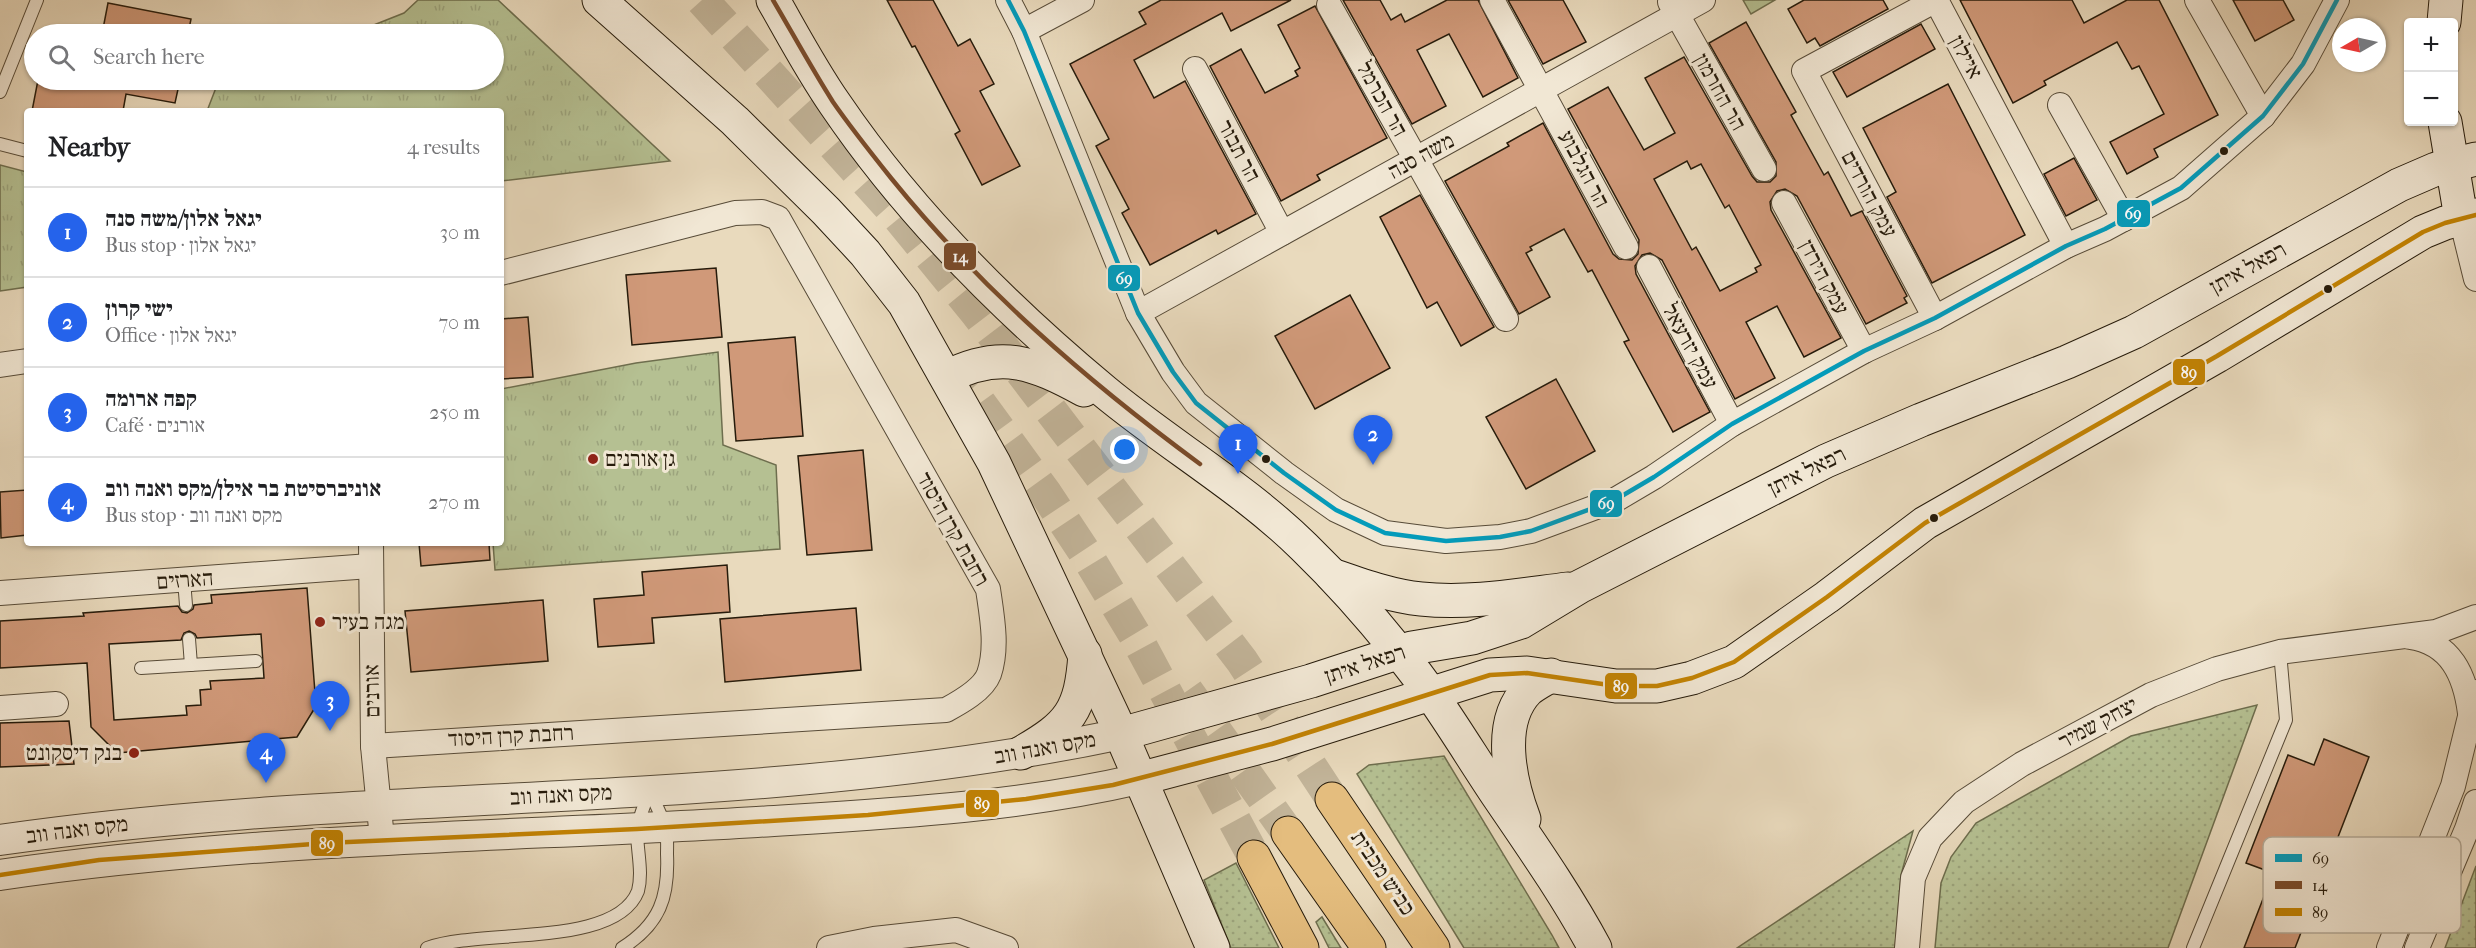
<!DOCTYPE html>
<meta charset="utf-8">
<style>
:root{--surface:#fff;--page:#f6f6f6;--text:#202124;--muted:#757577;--line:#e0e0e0;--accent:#2563eb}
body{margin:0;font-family:"IM FELL French Canon","Frank Ruhl Libre",serif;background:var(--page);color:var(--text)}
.controls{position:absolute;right:18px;top:18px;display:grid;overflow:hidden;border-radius:6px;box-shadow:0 2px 4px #0004}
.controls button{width:54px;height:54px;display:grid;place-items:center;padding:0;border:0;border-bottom:2px solid var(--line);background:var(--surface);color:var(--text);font:30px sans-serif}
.compass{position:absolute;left:2332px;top:18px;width:54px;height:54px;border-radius:50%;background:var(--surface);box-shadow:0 2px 4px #0004;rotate:261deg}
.you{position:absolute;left:1125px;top:450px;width:21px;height:21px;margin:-15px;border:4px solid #fff;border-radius:50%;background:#1a73e8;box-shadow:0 0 0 9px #1a73e833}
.badge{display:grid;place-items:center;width:39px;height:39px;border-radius:50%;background:var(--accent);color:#fff;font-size:20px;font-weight:700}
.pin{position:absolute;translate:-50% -50px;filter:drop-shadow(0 2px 3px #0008)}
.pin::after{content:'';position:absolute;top:32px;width:21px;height:18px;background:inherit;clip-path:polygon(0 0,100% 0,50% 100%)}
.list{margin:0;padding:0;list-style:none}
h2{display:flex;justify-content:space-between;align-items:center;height:78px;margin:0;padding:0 24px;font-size:26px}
h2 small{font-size:20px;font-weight:400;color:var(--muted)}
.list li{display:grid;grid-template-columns:39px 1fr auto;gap:18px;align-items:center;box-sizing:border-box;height:90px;padding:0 24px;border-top:2px solid var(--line)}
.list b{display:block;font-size:22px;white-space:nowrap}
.list p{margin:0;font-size:20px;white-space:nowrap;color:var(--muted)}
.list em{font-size:20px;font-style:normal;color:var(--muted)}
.icon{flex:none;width:33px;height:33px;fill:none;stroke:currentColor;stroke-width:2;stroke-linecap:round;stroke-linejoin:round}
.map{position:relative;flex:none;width:2476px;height:948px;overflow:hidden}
.search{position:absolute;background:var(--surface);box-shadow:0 2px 4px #0004;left:24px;top:24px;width:480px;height:66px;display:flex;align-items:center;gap:15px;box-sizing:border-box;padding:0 21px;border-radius:33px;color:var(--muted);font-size:22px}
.panel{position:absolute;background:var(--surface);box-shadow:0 2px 4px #0004;left:24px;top:108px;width:480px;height:438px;border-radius:6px}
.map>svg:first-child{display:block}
.grass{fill:url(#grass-dots);stroke:#6e6e4e;stroke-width:1.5}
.park{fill:url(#park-tufts);stroke:#6e6e4e;stroke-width:1.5}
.building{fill:#d09979;stroke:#261b0b;stroke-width:1.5;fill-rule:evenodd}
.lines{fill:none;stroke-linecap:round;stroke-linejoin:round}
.motorway-tunnel{stroke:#c2b499;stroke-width:33;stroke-dasharray:33 16;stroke-linecap:butt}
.service-casing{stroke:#574b38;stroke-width:14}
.minor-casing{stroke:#574b38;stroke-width:26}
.tertiary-casing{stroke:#574b38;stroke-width:32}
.secondary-casing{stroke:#261b0b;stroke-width:35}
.motorway-casing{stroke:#261b0b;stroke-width:35}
.service{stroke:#f1e7d4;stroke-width:12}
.minor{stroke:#f1e7d4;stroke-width:24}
.tertiary{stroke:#f1e7d4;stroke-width:30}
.secondary{stroke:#f1e7d4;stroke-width:33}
.motorway{stroke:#e4bd7e;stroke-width:33}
.bus-1-casing{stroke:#f1e7d4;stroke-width:9}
.bus-2-casing{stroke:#f1e7d4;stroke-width:9}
.bus-3-casing{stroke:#f1e7d4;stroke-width:9}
.bus-1{stroke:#049bba;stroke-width:4.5}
.bus-2{stroke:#7a4b2a;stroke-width:4.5}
.bus-3{stroke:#c38303;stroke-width:4.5}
.bus-dot{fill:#261b0b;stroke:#f1e7d4;stroke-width:2}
.poi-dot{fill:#8f2418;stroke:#f1e7d4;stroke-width:2}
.labels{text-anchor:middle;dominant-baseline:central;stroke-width:6;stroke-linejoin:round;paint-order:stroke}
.street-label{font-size:22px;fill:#261b0b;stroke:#f1e7d4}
.poi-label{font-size:22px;fill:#261b0b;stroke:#f1e7d4;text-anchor:start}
.key{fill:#f1e7d4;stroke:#b4aa98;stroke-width:1.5}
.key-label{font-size:16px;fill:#261b0b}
.line-badge{stroke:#f1e7d4;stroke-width:2}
.badge-label{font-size:16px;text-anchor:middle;font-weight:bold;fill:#fff}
</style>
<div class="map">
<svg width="2476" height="948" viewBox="0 0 2476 948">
<defs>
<pattern id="grass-dots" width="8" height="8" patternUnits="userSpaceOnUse" patternTransform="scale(1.5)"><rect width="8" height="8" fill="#b5c092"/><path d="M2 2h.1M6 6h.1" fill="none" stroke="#9ca47d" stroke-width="1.8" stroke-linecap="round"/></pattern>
<pattern id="park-tufts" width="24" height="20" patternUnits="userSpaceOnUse" patternTransform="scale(1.5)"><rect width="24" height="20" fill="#b5c092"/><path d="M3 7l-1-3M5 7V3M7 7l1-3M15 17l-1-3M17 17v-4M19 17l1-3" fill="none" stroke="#9ca47d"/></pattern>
</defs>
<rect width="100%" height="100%" fill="#e9dabd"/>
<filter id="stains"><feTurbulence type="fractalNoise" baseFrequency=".00333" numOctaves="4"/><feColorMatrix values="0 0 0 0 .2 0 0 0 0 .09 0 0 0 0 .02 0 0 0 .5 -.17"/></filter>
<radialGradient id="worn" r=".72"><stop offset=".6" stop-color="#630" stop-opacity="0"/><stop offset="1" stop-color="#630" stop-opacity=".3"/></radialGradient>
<g class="grass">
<polygon points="2257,705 2168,948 1935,948 1941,883 1951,857 1976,823 2131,736"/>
<polygon points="1444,756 1552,935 1559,948 1464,948 1357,774 1369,765"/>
<polygon points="1913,831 1901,875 1895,948 1737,948"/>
<polygon points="1236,863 1279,948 1231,948 1204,880"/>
<polygon points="2476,866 2476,948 2445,948"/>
<polygon points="1322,917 1341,948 1329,948 1316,922"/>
</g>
<g class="park">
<polygon points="418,0 498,0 670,161 501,181 501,111 207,111 219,80 494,80 494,34 237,34 240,25 351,34 404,13"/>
<polygon points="1743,0 1775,0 1751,14"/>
<polygon points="0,165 27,172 27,287 0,291"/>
<polygon points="718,352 723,445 776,465 780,549 495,570 493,543 501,543 501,389 636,363"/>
</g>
<g class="building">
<polygon points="887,0 933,0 958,46 970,39 994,84 980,91 1020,166 982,185 955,134 960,131 915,46 912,47"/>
<polygon points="1161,0 1291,0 1231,31 1222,13 1134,60 1154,98 1185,81 1256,214 1218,234 1216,230 1150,265 1122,213 1129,209 1096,146 1109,139 1070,64 1146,24 1139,12"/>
<polygon points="1343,0 1380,0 1391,20 1401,14 1405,22 1447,0 1478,0 1518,78 1483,97 1449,34 1417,50 1446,106 1412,124"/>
<polygon points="1508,0 1563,0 1586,42 1543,64"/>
<polygon points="1804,0 1883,0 1888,9 1820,46 1815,38 1807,43 1788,9"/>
<polygon points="1960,0 2072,0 2084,23 2127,0 2159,0 2218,115 2154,149 2158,157 2127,174 2110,142 2164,114 2139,66 2132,69 2117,42 2044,81 2046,85 2013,103"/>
<polygon points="2233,0 2283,0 2294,20 2255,41"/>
<polygon points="108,3 191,19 188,34 102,34"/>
<polygon points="1315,6 1387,138 1317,175 1320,180 1281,201 1210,66 1241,49 1265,93 1298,76 1295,71 1300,68 1278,25"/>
<path d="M1746,22L1796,112L1791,115L1824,175L1828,172L1851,216L1862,211L1907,296L1904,298L1907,303L1866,324L1797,196L1785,189L1777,191L1770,202L1771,210L1841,338L1804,357L1777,306L1746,322L1775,378L1735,399L1662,260L1650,253L1642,255L1635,266L1636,274L1710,412L1673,432L1624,342L1629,340L1592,270L1588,272L1564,229L1530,247L1532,250L1526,253L1550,297L1519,314L1445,181L1509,146L1507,143L1543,123L1613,254L1619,259L1632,260L1638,254L1639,240L1568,109L1608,87L1644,150L1675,133L1645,78L1684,57L1752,176L1757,182H1770L1776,176V162L1709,43ZM1687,161L1691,169L1701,164L1725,208L1729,205L1761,265L1755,268L1757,272L1720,291L1696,247L1692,250L1654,179Z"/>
<polygon points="1921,24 1935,49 1847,97 1833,72"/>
<polygon points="38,80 180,80 175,103 126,94 123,111 32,111"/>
<polygon points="1948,84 2025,235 1932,283 1887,197 1896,192 1863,128"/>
<polygon points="2074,158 2097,200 2066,216 2044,174"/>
<polygon points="1420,195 1494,327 1461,346 1437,302 1427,308 1380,217"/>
<polygon points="716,268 722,337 632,345 626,275"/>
<polygon points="1350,295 1390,368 1315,409 1275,336"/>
<polygon points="528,317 533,377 501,379 501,319"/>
<polygon points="795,337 803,436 736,441 728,343"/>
<polygon points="1556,379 1595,451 1526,489 1486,417"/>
<polygon points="863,450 872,550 807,555 798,456"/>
<polygon points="27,490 27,535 1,538 0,492"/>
<polygon points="419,543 489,543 490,560 421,566"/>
<polygon points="727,565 730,612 652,618 654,643 598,647 594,599 644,595 642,572"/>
<path d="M307,588L316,706L297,737L117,753L91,727L87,663L0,668V621L84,616L83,613L178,606L182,612L187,613L193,609L194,605L212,603L211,595ZM189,631L195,634L197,638L261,634L264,678L210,681L211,689L200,690L201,705L186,706L187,715L114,720L109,644L181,640L184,633Z"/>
<polygon points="543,600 548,661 411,672 405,611"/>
<polygon points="856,608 861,670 725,682 720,619"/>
<polygon points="69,721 74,764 0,767 0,723"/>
<polygon points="2324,739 2369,757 2295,948 2244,948 2273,873 2246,863 2288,755 2314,765"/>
</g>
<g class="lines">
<g class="motorway-tunnel">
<polyline points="702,0 896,214 975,311 1242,661 1332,799"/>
<polyline points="948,366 971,391 1046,494 1089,559 1136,637 1254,857"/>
<polyline points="1187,691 1288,833"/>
</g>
<defs>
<g id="service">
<polyline points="0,92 37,0"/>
<polyline points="0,144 27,151"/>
<polyline points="184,580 186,605"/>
<polyline points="189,639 191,665"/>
<polyline points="141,668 256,661"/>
<path d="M427,948C483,928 616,948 638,891C643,872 637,851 637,831C638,819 645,804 649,792"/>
<path d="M622,948C660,924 669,897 667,854C667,845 668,834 665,826C661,814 655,803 650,792"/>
<polyline points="2193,948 2286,720 2280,652"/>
</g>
<g id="minor">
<polyline points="1008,0 1024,31 1138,313 1173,372 1196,403 1284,473 1336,510 1385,533 1446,541 1500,537 1531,531 1615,500 1654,477 1732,424 1864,351 1935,318 2066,246 2105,229 2181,188 2263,116 2303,64 2337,0"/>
<polyline points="1492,0 1626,247"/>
<polyline points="2197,0 2263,116"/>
<polyline points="1670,2 1764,169"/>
<polyline points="1329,5 1506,319"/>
<polyline points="1024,31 1082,0"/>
<polyline points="1195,69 1282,233"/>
<polyline points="2060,105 2124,219"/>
<polyline points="1784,203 1864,351"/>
<polyline points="2461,218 2476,279"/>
<polyline points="1649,267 1732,424"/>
<polyline points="1138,313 1703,0"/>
<polyline points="1935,318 1804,71 1936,0 2066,246"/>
<polyline points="0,365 27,361"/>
<polyline points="371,543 373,746 382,839"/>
<polyline points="0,593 370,566"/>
<path d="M2410,637C2451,643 2465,675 2470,713"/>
<polyline points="0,708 56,704"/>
<path d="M373,746L946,710C959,703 983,690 989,674C998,647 992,617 988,589L778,218L762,212L735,213L501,273"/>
<polyline points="829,948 874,939 956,930 1006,948"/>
<polyline points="1907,948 1913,878 1930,838 1964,802 2022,764 2151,695 2217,669 2280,652 2436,632 2476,617"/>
<polyline points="2389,948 2453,786 2476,692"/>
<polyline points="2417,948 2467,829 2476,802"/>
</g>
<g id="tertiary">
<path d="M0,840C372,786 752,812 1121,734"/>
<path d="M0,875C251,838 504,837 757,822C884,814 1014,808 1139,779"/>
</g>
<g id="secondary">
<polyline points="599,0 735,121 826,211 865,253 904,303 994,463 1114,718 1213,948"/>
<path d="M773,0C793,35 812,71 835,104C909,213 1003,307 1104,391C1169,445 1244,488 1304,547C1338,580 1369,615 1398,651C1435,695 1464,745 1496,793C1530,843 1566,894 1595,948"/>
<polyline points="2444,22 2446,0"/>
<polyline points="2445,122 2461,218"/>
<path d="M947,377C1001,349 1034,363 1084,390"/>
<path d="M1332,575C1361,585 1391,596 1421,599C1470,604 1519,595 1568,589"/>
<polyline points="1121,734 1311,681 1412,648 1472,638 1521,622 1579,587 1826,461 1921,420 2067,362 2134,332 2399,185 2436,169 2476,159"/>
<path d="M1021,753C1070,725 1081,711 1085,654"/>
<polyline points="1139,779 1272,744 1490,675 1527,673 1616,686 1657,686 1692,678 1734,662 1827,597 1925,523 2217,356 2423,232 2445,223 2476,215"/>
<path d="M1524,819C1510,782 1496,722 1528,690C1535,684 1544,680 1551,675"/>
</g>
<g id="motorway">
<polyline points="1332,799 1433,948"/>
<polyline points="1288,833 1369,948"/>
<polyline points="1254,857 1302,948"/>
</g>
</defs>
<use href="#service" class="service-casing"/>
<use href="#minor" class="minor-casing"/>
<use href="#tertiary" class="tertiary-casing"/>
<use href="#secondary" class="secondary-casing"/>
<use href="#motorway" class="motorway-casing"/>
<use href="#service" class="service"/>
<use href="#minor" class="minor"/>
<use href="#tertiary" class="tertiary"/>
<use href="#secondary" class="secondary"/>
<use href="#motorway" class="motorway"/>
<defs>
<polyline id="bus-1" points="1008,0 1024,31 1138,313 1173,372 1196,403 1284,473 1336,510 1385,533 1446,541 1500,537 1531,531 1615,500 1654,477 1732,424 1864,351 1935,318 2066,246 2105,229 2181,188 2263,116 2303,64 2337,0"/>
<path id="bus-2" d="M773,0C793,34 812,69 833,102C851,128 871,153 891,178C980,288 1086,380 1200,464"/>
<polyline id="bus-3" points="0,875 99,860 326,843 637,829 868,815 1026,799 1113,785 1272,744 1490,675 1527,673 1616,686 1657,686 1692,678 1734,662 1827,597 1925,523 2217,356 2423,232 2445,223 2476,215"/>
</defs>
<use href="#bus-1" class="bus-1-casing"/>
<use href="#bus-2" class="bus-2-casing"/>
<use href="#bus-3" class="bus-3-casing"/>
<use href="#bus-1" class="bus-1"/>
<use href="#bus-2" class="bus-2"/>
<use href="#bus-3" class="bus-3"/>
</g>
<g class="bus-dot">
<circle cx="2224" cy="151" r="5"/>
<circle cx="2328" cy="289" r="5"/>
<circle cx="1266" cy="459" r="5"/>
<circle cx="1934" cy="518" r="5"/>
</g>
<g class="poi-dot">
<circle cx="593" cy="459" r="6"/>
<circle cx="320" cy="622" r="6"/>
<circle cx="134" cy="753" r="6"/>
</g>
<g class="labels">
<g class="street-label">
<text transform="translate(1966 57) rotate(62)">איילון</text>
<text transform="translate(1720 92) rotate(61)">הר החרמון</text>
<text transform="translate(1382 99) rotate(61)">הר הכרמל</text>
<text transform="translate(1239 151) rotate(62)">הר תבור</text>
<text transform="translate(1421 156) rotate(-29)">משה סנה</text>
<text transform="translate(1584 169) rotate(62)">הר הגלבוע</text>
<text transform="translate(1869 194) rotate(62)">עמק הורדים</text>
<text transform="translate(2248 268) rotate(-29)">רפאל איתן</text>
<text transform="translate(1824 277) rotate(62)">עמק הירדן</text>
<text transform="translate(1690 346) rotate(62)">עמק יזרעאל</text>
<text transform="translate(1807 471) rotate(-26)">רפאל איתן</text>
<text transform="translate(953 529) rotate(61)">רחבת קרן היסוד</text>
<text transform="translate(185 580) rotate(-4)">הארזים</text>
<text transform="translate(1365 664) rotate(-18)">רפאל איתן</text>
<text transform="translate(372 691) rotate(-91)">אורנים</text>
<text transform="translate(2098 723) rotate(-28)">יצחק שמיר</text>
<text transform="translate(511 736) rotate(-3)">רחבת קרן היסוד</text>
<text transform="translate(1045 748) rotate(-10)">מקס ואנה ווב</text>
<text transform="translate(561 795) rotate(-3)">מקס ואנה ווב</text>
<text transform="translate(77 830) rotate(-7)">מקס ואנה ווב</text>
<text transform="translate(1383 873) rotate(56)">כביש מכבית</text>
</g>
<g class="poi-label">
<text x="605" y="459">גן אורנים</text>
<text x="332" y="622">מגה בעיר</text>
<text x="122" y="753" text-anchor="end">בנק דיסקונט</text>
</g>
</g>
<rect x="2263" y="837" width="198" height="96" rx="9" class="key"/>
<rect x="2275" y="854" width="27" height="8" fill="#049bba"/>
<rect x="2275" y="881" width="27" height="8" fill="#7a4b2a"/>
<rect x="2275" y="908" width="27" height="8" fill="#c38303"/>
<g class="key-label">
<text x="2312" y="864">69</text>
<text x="2312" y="891">14</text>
<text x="2312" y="918">89</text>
</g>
<g class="line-badge">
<rect x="2116" y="199" width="35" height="29" rx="6" fill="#049bba"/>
<rect x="943" y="242" width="34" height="29" rx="6" fill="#7a4b2a"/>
<rect x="1107" y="264" width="34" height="28" rx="6" fill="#049bba"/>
<rect x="2172" y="358" width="34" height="28" rx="6" fill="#c38303"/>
<rect x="1589" y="489" width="34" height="29" rx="6" fill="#049bba"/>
<rect x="1604" y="672" width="34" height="28" rx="6" fill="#c38303"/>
<rect x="965" y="789" width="35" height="29" rx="6" fill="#c38303"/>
<rect x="310" y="829" width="34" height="28" rx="6" fill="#c38303"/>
</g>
<g class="badge-label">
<text x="2133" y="219">69</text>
<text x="960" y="262">14</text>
<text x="1124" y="284">69</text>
<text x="2189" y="378">89</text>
<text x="1606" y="509">69</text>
<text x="1621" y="692">89</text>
<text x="982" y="809">89</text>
<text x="327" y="849">89</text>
</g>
<rect width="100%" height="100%" filter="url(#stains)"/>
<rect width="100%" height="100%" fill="url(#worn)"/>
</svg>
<div class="controls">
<button>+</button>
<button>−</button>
</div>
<svg class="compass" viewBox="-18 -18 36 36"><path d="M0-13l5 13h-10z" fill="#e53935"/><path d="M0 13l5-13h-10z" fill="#757577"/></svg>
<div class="you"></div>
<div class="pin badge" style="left:1238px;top:474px">1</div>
<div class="pin badge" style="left:1373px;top:465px">2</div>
<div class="pin badge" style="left:330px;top:731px">3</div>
<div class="pin badge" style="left:266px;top:783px">4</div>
<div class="search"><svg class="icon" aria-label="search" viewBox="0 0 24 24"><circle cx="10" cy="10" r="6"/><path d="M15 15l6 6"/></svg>Search here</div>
<section class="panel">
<h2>Nearby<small>4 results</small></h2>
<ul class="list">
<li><span class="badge">1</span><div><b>יגאל אלון/משה סנה</b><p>Bus stop · יגאל אלון</p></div><em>30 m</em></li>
<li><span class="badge">2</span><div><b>ישי קרון</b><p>Office · יגאל אלון</p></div><em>70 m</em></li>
<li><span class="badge">3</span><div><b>קפה ארומה</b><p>Café · אורנים</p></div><em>250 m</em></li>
<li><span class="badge">4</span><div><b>אוניברסיטת בר אילן/מקס ואנה ווב</b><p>Bus stop · מקס ואנה ווב</p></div><em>270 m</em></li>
</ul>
</section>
</div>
